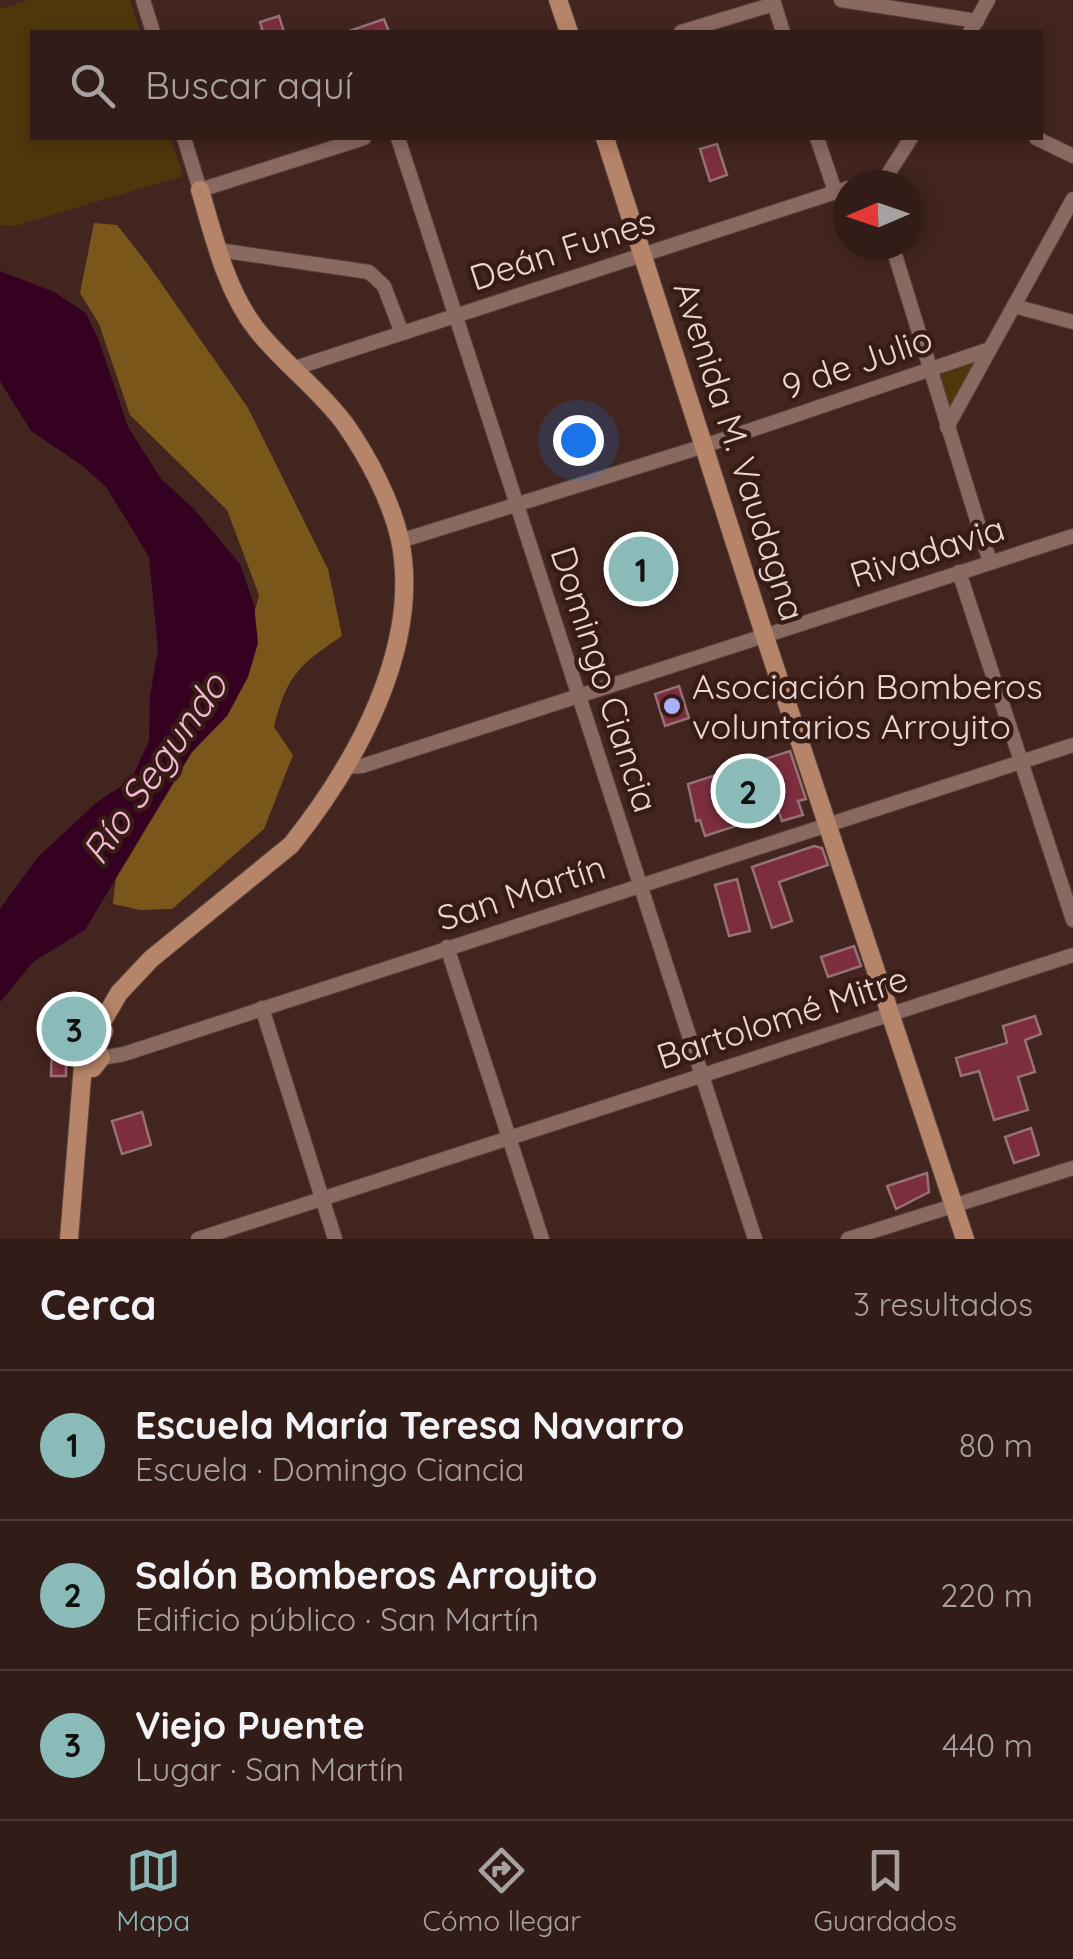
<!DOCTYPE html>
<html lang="es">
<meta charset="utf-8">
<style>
:root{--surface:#321c17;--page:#3d2924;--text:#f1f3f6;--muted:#a8a1a1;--line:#4d3a36;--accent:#8bbbb9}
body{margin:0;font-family:Quicksand,sans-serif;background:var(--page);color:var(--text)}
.compass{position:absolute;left:833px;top:170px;width:90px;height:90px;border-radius:50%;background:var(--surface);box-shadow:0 5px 15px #0003;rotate:268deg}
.you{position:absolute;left:578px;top:440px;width:35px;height:35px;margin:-25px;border:8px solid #fff;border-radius:50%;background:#1a73e8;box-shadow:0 0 0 15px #1a73e833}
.badge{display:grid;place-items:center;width:65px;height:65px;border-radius:50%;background:var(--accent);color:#111;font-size:32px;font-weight:700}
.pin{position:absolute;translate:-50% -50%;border:5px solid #fff;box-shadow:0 2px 10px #0006}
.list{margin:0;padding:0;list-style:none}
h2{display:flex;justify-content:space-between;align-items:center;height:130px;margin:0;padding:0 40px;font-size:42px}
h2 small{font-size:32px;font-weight:400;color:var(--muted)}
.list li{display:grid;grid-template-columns:65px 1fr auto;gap:30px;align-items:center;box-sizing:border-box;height:150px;padding:0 40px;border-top:2px solid var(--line)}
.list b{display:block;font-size:38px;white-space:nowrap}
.list p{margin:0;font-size:32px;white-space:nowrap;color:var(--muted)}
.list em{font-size:32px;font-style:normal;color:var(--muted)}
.icon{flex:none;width:55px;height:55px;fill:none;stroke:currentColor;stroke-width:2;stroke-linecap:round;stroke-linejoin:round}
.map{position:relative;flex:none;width:1073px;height:1239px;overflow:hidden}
.search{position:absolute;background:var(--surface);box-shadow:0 5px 15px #0003;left:30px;right:30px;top:30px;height:110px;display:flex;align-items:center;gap:25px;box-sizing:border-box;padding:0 35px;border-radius:0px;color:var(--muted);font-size:38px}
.sheet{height:580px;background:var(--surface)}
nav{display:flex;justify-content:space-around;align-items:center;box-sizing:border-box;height:140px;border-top:2px solid var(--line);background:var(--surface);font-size:28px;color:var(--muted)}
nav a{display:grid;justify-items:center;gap:5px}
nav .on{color:var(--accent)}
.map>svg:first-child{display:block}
.green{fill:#4f370c}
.forest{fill:#79561a}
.water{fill:#340120}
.building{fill:#7c2e3e;stroke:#967276;stroke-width:2.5}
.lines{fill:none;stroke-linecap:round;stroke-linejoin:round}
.minor-casing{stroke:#5a423d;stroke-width:16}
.major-casing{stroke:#5a423d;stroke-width:20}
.minor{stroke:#8a6961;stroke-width:14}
.major{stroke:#b68468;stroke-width:18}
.poi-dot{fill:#acaffb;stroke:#371c16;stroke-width:4}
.labels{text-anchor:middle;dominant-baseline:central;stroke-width:9;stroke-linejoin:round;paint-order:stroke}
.street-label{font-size:35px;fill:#ead6d2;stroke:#371c16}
.poi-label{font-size:35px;fill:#ead6d2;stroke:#371c16;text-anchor:start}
.water-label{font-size:38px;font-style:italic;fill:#f7b7d6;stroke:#371c16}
</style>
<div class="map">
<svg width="1073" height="1239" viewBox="0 0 1073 1239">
<rect width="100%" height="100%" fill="#42251f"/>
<g class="green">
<polygon points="29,0 130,0 140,32 32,32 32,138 171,138 183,176 15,226 0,225 0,9"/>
<polygon points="982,358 948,410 937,371"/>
</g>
<path class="forest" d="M94,223L117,225L147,263L248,408L328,569L342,636C299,665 287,675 274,727L293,755L264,829L172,909L140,910L113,904L118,856L241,665L259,595L227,510L130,415L99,324L80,293Z"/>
<polygon class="water" points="0,271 54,292 86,313 99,341 128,427 161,479 193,508 240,564 254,605 258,643 248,677 227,716 192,752 85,930 33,962 0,1002 0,909 37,858 97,802 131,780 149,741 150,695 158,650 149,557 131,527 106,487 83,466 31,431 0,381"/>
<g class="building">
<polygon points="279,16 284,32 263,32 260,22"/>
<polygon points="384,19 389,32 350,32 349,31"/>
<polygon points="717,144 727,175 710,181 700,149"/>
<polygon points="679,686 689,718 665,726 655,694"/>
<polygon points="790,751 806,799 798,801 803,815 782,821 779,812 705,836 700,820 696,821 688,784"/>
<polygon points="814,846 822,848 828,865 779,882 792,921 772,928 752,867"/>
<polygon points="737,879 750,931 729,936 715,885"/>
<polygon points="854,946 861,966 828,977 821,957"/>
<polygon points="1035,1016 1041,1034 1025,1040 1035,1072 1018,1077 1028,1110 994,1120 979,1071 961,1076 956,1058 1007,1043 1003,1026"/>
<polygon points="52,1048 66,1049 66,1076 51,1076"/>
<polygon points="142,1112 151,1145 122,1154 112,1121"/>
<polygon points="1031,1128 1039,1155 1014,1163 1005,1137"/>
<polygon points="927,1173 929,1192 896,1209 887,1186"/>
</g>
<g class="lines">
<defs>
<g id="minor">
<polyline points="143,0 153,32"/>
<polyline points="773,0 783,32"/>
<polyline points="841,0 977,21"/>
<polyline points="681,32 774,4"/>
<polyline points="970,32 988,0"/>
<polyline points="184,138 200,190 364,138"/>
<polyline points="398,138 755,1239"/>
<polyline points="817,138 835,191"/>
<polyline points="1036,138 1073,156"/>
<polyline points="881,185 911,138"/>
<polyline points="892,245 990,562"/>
<polyline points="218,250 369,272 384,286 402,333"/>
<polyline points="1014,306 1073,322"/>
<polyline points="295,368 848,188"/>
<polyline points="947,427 1073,199"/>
<polyline points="400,541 704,446 990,349"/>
<polyline points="959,572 1073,920"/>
<polyline points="343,767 362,766 1073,536"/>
<polyline points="447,947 542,1239"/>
<polyline points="262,1008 335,1239"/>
<polyline points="101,1058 124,1054 1073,745"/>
<polyline points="198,1239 1073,955"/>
<polyline points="848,1239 1073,1168"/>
</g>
<g id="major">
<polyline points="558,0 569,32"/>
<polyline points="605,138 764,634 965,1239"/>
<path d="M87,1048L119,993L151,959L291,845C355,765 422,647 400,540C391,500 368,457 345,424C319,389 284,364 257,330C226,291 214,237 200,190"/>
<polyline points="81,1056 86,1067 93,1068 101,1058 97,1049 104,1031"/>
<polyline points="69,1239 83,1065"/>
</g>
</defs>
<use href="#minor" class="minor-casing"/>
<use href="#major" class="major-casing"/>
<use href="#minor" class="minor"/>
<use href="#major" class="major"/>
</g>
<circle class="poi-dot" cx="672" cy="706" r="10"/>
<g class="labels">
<g class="street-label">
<text transform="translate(562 249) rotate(-18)">Deán Funes</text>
<text transform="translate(857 362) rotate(-19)">9 de Julio</text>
<text transform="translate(740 451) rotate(72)">Avenida M. Vaudagna</text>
<text transform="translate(927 551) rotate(-18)">Rivadavia</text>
<text transform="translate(605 679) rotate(72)">Domingo Ciancia</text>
<text transform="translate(521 892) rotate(-18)">San Martín</text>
<text transform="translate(782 1017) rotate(-18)">Bartolomé Mitre</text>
</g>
<g class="poi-label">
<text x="692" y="686">Asociación Bomberos<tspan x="692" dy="40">voluntarios Arroyito</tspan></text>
</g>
<g class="water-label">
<text transform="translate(154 768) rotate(-55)">Río Segundo</text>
</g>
</g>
</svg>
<svg class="compass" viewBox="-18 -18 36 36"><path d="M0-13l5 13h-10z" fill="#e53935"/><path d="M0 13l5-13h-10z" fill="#a8a1a1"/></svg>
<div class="you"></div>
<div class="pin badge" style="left:641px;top:569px">1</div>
<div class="pin badge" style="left:748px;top:791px">2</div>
<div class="pin badge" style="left:74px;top:1029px">3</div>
<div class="search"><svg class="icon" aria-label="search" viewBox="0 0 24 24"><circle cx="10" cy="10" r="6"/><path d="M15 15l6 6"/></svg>Buscar aquí</div>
</div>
<section class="sheet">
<h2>Cerca<small>3 resultados</small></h2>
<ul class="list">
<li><span class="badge">1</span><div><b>Escuela María Teresa Navarro</b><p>Escuela · Domingo Ciancia</p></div><em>80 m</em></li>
<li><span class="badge">2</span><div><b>Salón Bomberos Arroyito</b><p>Edificio público · San Martín</p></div><em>220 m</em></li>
<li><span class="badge">3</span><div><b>Viejo Puente</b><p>Lugar · San Martín</p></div><em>440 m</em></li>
</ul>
</section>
<nav>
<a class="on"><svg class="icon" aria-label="map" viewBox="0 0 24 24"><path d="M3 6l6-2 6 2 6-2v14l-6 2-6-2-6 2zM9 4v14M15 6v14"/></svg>Mapa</a>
<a><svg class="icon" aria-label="directions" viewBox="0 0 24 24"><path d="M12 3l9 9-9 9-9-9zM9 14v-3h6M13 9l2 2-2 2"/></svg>Cómo llegar</a>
<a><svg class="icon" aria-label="saved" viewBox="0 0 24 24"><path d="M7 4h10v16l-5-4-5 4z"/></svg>Guardados</a>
</nav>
